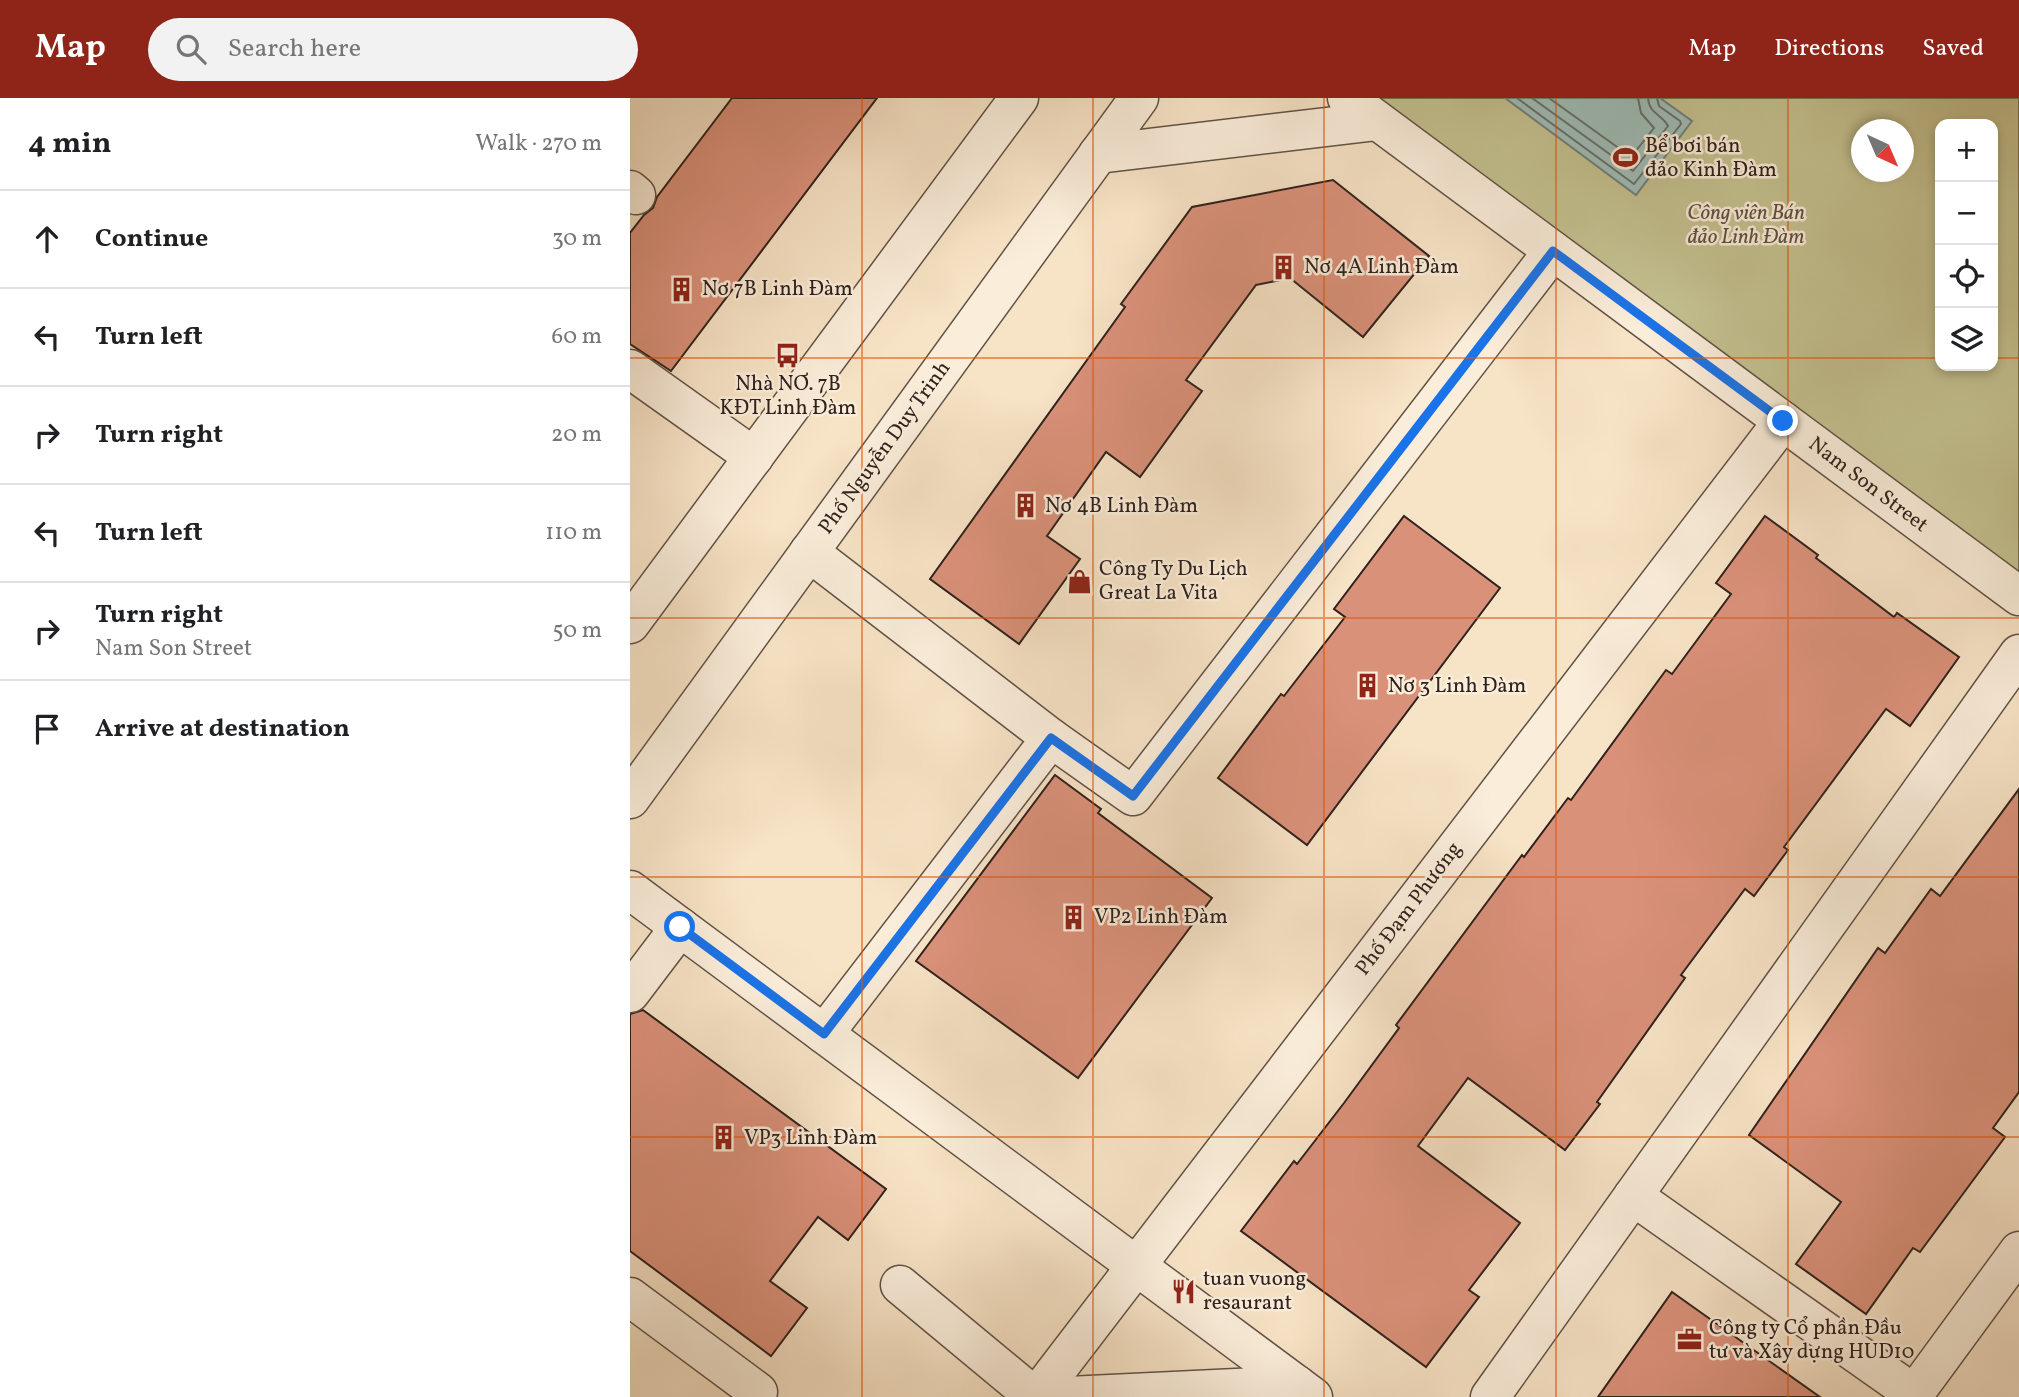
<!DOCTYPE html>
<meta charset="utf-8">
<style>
:root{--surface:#fff;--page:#f2f2f2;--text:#202124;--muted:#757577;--line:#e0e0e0;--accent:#8f2418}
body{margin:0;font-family:Vollkorn,serif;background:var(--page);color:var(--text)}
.controls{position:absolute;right:21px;top:21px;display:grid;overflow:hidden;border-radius:14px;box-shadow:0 4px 10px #0003}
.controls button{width:63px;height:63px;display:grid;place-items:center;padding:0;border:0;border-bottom:2px solid var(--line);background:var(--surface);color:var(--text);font:35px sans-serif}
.compass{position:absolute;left:1221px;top:21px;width:63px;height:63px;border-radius:50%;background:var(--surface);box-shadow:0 4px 10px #0003;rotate:136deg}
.stop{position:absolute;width:21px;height:21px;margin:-16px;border:5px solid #1a73e8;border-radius:50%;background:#fff}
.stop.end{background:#1a73e8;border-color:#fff;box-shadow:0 2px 7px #0008}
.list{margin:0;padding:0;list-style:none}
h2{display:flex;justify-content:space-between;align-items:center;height:91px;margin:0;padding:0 28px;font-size:30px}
h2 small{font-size:23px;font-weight:400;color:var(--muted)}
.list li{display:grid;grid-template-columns:46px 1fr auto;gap:21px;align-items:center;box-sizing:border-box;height:98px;padding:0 28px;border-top:2px solid var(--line)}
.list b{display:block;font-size:26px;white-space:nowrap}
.list p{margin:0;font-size:23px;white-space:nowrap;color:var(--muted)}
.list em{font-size:23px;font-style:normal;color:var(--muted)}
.icon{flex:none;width:38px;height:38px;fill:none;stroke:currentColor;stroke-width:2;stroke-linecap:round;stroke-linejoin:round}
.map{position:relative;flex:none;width:1389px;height:1299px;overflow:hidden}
header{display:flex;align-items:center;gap:42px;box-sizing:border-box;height:98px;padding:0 35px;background:var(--accent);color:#fff}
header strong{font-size:33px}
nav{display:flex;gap:38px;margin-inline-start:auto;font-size:24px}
.search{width:490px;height:63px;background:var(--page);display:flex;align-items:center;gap:18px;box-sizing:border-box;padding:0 24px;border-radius:38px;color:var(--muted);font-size:26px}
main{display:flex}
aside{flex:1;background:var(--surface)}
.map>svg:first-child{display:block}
.green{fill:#c4c190;stroke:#7a7156;stroke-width:2;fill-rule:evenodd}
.water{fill:#9ebeb9;stroke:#727f7b;stroke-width:2}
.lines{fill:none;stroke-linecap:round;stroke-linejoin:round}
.shore{stroke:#66706b;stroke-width:2}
.building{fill:#da917a;stroke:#2f211d;stroke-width:2}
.minor-casing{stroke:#615247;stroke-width:41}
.minor{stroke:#faedda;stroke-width:38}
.route{stroke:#1a73e8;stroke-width:9}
.grid{fill:none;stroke:#df560d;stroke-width:2;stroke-opacity:0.55}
.labels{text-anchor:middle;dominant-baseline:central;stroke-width:5;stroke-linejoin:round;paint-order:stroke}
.poi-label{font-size:21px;fill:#2f211d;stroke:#faedda;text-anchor:start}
.park-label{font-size:21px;font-style:italic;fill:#5c5140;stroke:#faedda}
.street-label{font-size:21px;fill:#2f211d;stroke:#faedda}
</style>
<header>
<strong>Map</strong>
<div class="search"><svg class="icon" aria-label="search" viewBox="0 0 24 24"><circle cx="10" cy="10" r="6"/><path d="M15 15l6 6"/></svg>Search here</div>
<nav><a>Map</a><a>Directions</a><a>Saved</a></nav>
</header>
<main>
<aside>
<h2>4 min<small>Walk · 270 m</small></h2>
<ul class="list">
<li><svg class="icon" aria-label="ahead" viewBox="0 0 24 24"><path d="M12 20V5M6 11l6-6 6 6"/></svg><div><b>Continue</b></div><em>30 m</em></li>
<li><svg class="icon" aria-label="left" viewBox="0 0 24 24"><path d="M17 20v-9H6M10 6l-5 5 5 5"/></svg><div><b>Turn left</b></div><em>60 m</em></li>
<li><svg class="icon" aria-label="right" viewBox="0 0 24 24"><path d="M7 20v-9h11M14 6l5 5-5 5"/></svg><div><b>Turn right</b></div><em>20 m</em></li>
<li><svg class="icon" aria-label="left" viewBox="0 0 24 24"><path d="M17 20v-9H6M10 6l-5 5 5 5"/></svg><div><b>Turn left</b></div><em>110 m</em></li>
<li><svg class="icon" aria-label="right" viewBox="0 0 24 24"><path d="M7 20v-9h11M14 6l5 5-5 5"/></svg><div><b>Turn right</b><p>Nam Son Street</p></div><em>50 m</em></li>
<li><svg class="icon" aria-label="arrive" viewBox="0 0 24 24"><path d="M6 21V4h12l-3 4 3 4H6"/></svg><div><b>Arrive at destination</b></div></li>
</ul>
</aside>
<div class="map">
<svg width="1389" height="1299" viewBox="0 0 1389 1299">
<rect width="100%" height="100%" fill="#f7e3c6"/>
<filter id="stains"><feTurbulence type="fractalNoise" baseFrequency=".00286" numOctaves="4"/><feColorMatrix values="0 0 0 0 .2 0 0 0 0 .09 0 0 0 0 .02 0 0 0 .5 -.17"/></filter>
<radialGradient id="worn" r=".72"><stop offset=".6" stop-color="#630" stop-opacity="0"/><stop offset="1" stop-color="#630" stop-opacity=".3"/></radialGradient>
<path class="green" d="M740,0H1389V495ZM1310,26H1363V268H1310ZM1232,32H1274V74H1232Z"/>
<polygon class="water" points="875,0 1030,0 1062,23 1006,97"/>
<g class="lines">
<g class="shore">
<polyline points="887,0 1004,86 1051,26 1050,23 1029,8 1027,0"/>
<path d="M902,0L1003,73L1038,28C1033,17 1019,16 1018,0"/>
<polyline points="919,0 1001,59 1024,30 1011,15 1008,0"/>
</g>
</g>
<g class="building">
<polygon points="102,0 247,0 41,273 0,246 0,135 14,117 23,110 27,99"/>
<polygon points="703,82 799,158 733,239 660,180 626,187 556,282 572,293 510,379 476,354 417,438 450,461 389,546 300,481 495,209 491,206 562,109"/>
<polygon points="774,418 870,490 677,747 588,680 651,596 654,598 715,519 704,511"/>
<polygon points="1135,418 1188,457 1186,460 1264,519 1267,515 1329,559 1280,628 1256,611 1154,749 1158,752 1124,798 1115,791 1051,877 1055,880 967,1004 970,1006 935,1052 838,980 788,1048 890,1125 839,1192 849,1199 796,1269 611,1133 664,1063 667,1066 714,1005 769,930 766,927 892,757 894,759 938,700 941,702 1036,572 1042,576 1101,496 1086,485"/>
<polygon points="425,677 471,711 468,715 582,800 448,980 286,863"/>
<polygon points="1389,691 1389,994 1363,1030 1375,1039 1290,1154 1283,1150 1236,1216 1166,1166 1211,1104 1119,1037 1248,850 1255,855 1301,791 1310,798"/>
<polygon points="13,912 256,1091 218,1142 188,1119 140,1183 177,1210 141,1258 0,1153 0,916"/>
<polygon points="1042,1194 1190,1299 968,1299"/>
</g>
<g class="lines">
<defs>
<g id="minor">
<polyline points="717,0 1389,498"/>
<polyline points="468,56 747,23"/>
<polyline points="0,92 6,97"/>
<polyline points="0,271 124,359"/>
<polyline points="179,454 421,640 503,698 923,153"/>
<polyline points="0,526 389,0"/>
<polyline points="0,701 509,0"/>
<polyline points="0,792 683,1299"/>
<polyline points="0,895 50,829"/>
<polyline points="194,936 421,640"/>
<polyline points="1003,1098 1284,1296"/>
<polyline points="270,1187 405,1299"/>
<polyline points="0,1199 128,1294"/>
<polyline points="406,1299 1153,323"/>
<polyline points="417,1299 667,1287"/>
<polyline points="860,1299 1389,556"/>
<polyline points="1282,1299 1389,1153"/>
</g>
</defs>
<use href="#minor" class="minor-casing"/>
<use href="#minor" class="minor"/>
</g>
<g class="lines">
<polyline class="route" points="50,829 194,936 421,640 503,698 923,153 1153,323"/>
</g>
<path class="grid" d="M232,0V1299M463,0V1299M694,0V1299M926,0V1299M1158,0V1299M0,260H1310M1363,260H1389M0,520H1389M0,779H1389M0,1039H1389"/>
<defs>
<symbol id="stadium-bare" viewBox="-9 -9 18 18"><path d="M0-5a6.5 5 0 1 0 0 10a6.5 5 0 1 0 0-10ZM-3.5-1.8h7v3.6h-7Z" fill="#8f2418" stroke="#faedda" stroke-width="2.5" paint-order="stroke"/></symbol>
<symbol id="building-bare" viewBox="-9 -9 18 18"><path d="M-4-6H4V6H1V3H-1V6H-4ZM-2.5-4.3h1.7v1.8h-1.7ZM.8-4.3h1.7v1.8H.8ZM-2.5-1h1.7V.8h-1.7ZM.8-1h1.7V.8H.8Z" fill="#8f2418" stroke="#faedda" stroke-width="2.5" paint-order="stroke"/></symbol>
<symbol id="bus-bare" viewBox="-9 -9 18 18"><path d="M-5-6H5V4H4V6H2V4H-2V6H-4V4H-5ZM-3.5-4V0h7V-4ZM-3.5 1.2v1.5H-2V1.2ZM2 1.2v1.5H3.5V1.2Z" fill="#8f2418" stroke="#faedda" stroke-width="2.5" paint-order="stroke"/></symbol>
<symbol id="shop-bare" viewBox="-9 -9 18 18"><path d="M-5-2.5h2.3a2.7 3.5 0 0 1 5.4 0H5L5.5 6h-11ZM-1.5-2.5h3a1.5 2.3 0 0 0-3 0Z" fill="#8f2418" stroke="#faedda" stroke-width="2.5" paint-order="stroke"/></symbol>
<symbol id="restaurant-bare" viewBox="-9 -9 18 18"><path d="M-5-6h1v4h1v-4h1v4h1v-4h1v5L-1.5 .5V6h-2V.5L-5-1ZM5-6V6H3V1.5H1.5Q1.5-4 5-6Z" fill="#8f2418" stroke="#faedda" stroke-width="2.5" paint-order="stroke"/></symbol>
<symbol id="office-bare" viewBox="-9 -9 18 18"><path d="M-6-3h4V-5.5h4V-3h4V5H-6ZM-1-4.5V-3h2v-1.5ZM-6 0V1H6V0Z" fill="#8f2418" stroke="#faedda" stroke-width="2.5" paint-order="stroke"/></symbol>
</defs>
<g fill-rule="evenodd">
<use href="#stadium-bare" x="978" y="42" width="35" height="35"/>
<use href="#building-bare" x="636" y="152" width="35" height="35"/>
<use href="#building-bare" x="34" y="174" width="35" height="35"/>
<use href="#bus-bare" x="140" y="240" width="35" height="35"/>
<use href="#building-bare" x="378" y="390" width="35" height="35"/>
<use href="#shop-bare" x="432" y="466" width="35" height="35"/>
<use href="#building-bare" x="720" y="570" width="35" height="35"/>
<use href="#building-bare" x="426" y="802" width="35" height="35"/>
<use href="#building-bare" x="76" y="1022" width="35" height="35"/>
<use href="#restaurant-bare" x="536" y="1176" width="35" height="35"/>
<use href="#office-bare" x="1042" y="1224" width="35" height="35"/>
</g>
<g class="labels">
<g class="poi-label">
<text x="1015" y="48">Bể bơi bán<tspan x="1015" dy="24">đảo Kinh Đàm</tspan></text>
<text x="674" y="169">Nơ 4A Linh Đàm</text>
<text x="72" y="191">Nơ 7B Linh Đàm</text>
<text x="158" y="286" text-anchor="middle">Nhà NƠ. 7B<tspan x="158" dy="24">KĐT Linh Đàm</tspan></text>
<text x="415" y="408">Nơ 4B Linh Đàm</text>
<text x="469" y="471">Công Ty Du Lịch<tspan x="469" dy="24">Great La Vita</tspan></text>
<text x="758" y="588">Nơ 3 Linh Đàm</text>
<text x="464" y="819">VP2 Linh Đàm</text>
<text x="114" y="1040">VP3 Linh Đàm</text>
<text x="573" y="1181">tuan vuong<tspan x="573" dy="24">resaurant</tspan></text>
<text x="1079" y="1230">Công ty Cổ phần Đầu<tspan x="1079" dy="24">tư và Xây dựng HUD10</tspan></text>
</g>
<g class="park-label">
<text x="1116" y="115">Công viên Bán<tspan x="1116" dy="24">đảo Linh Đàm</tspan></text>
</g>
<g class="street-label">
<text transform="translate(255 350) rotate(-54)">Phố Nguyễn Duy Trinh</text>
<text transform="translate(1238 387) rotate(37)">Nam Son Street</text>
<text transform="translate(779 811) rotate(-53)">Phố Đạm Phương</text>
</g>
</g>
<rect width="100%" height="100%" filter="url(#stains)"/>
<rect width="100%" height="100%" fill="url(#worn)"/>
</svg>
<div class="controls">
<button>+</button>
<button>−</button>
<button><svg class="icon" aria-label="locate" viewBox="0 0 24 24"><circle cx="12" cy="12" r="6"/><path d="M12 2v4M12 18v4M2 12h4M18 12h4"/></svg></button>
<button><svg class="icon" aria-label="layers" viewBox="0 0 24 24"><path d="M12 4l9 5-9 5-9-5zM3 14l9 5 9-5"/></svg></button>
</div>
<svg class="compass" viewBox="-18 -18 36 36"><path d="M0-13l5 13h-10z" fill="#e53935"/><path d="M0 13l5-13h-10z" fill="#757577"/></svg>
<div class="stop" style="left:50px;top:829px"></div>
<div class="stop end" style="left:1153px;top:323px"></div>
</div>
</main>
